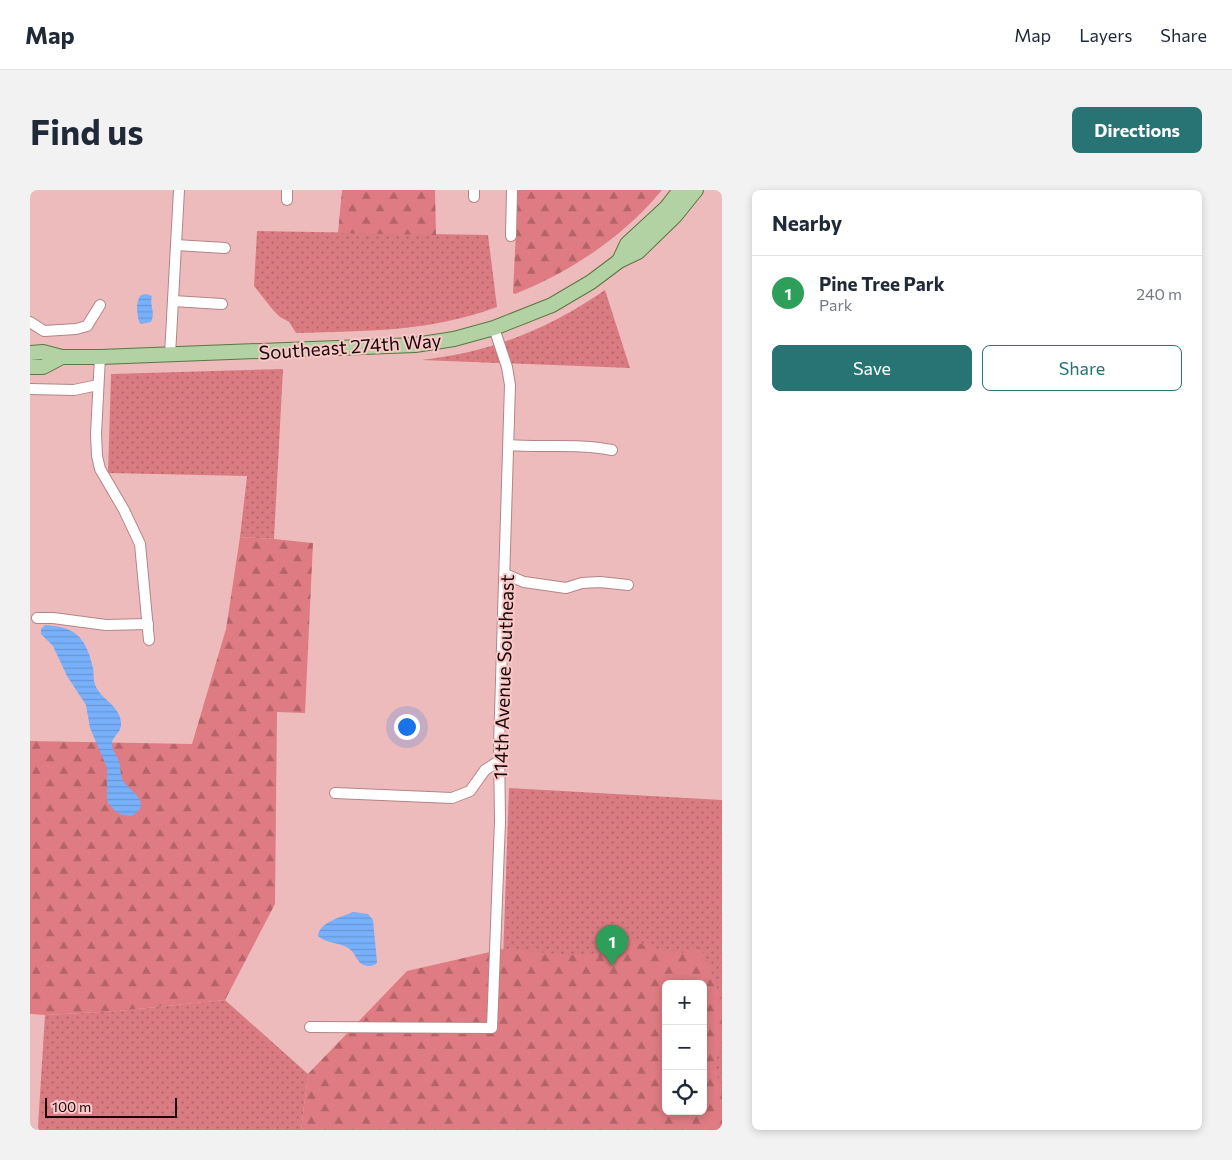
<!DOCTYPE html>
<meta charset="utf-8">
<style>
:root{--surface:#fff;--page:#f2f2f3;--text:#1f2937;--muted:#747a83;--line:#e0e1e3;--accent:#287374}
body{margin:0;font-family:Commissioner,sans-serif;background:var(--page);color:var(--text)}
.controls{position:absolute;right:15px;bottom:15px;display:grid;overflow:hidden;border-radius:8px;box-shadow:0 2px 8px #0003}
.controls button{width:45px;height:45px;display:grid;place-items:center;padding:0;border:0;border-bottom:1px solid var(--line);background:var(--surface);color:var(--text);font:25px sans-serif}
.scale{position:absolute;left:15px;bottom:12px;width:132px;box-sizing:border-box;padding-left:5px;border:2px solid #170708;border-top:0;font-size:14px;line-height:18px;white-space:nowrap;color:#170708;-webkit-text-stroke:4px #fbc8c9;paint-order:stroke}
.you{position:absolute;left:376px;top:536px;width:18px;height:18px;margin:-12px;border:4px solid #fff;border-radius:50%;background:#1a73e8;box-shadow:0 0 0 8px #1a73e833}
.badge{display:grid;place-items:center;width:32px;height:32px;border-radius:50%;background:var(--accent);color:#fff;font-size:16px;font-weight:700}
.pin{position:absolute;translate:-50% -41px;filter:drop-shadow(0 1px 2px #0008)}
.pin::after{content:'';position:absolute;top:26px;width:18px;height:15px;background:inherit;clip-path:polygon(0 0,100% 0,50% 100%)}
.list{margin:0;padding:0;list-style:none}
h2{display:flex;justify-content:space-between;align-items:center;height:65px;margin:0;padding:0 20px;font-size:21px}
h2 small{font-size:16px;font-weight:400;color:var(--muted)}
.list li{display:grid;grid-template-columns:32px 1fr auto;gap:15px;align-items:center;box-sizing:border-box;height:75px;padding:0 20px;border-top:1px solid var(--line)}
.list b{display:block;font-size:19px;white-space:nowrap}
.list p{margin:0;font-size:16px;white-space:nowrap;color:var(--muted)}
.list em{font-size:16px;font-style:normal;color:var(--muted)}
.actions{display:flex;gap:10px;padding:15px 20px}
.actions a{flex:1;padding:11px 0;border:1px solid var(--accent);border-radius:8px;text-align:center;font-size:18px;color:var(--accent)}
.actions .main{background:var(--accent);color:#fff}
.icon{flex:none;width:28px;height:28px;fill:none;stroke:currentColor;stroke-width:2;stroke-linecap:round;stroke-linejoin:round}
.map{position:relative;flex:none;width:692px;height:940px;overflow:hidden;border-radius:8px}
header{display:flex;align-items:center;gap:30px;box-sizing:border-box;height:70px;padding:0 25px;background:var(--surface);border-bottom:1px solid var(--line)}
header strong{font-size:24px}
nav{display:flex;gap:28px;margin-inline-start:auto;font-size:18px}
.intro{display:flex;align-items:center;justify-content:space-between;box-sizing:border-box;height:120px;padding:0 30px}
h1{margin:0;font-size:35px}
.button{padding:12px 22px;border-radius:8px;background:var(--accent);color:#fff;font-size:18px;font-weight:700}
main{display:flex;gap:30px;padding:0 30px}
aside{flex:1;background:var(--surface);border-radius:8px;box-shadow:0 2px 8px #0003}
.map>svg:first-child{display:block}
.green{fill:url(#green-dots);fill-rule:evenodd}
.forest{fill:url(#forest-firs);fill-rule:evenodd}
.water{fill:url(#water-rules)}
.lines{fill:none;stroke-linecap:round;stroke-linejoin:round}
.minor-casing{stroke:#b48586;stroke-width:12}
.major-casing{stroke:#5a7744;stroke-width:16}
.minor{stroke:#fff;stroke-width:10}
.major{stroke:#b2d2a3;stroke-width:14}
.labels{text-anchor:middle;dominant-baseline:central;stroke-width:4;stroke-linejoin:round;paint-order:stroke}
.street-label{font-size:19px;fill:#170708;stroke:#fbc8c9}
</style>
<header>
<strong>Map</strong>
<nav><a>Map</a><a>Layers</a><a>Share</a></nav>
</header>
<div class="intro"><h1>Find us</h1><a class="button">Directions</a></div>
<main>
<div class="map">
<svg width="692" height="940" viewBox="0 0 692 940">
<defs>
<pattern id="green-dots" width="8" height="8" patternUnits="userSpaceOnUse" patternTransform="scale(1.25)"><rect width="8" height="8" fill="#da7b82"/><path d="M2 2h.1M6 6h.1" fill="none" stroke="#b06368" stroke-width="1.8" stroke-linecap="round"/></pattern>
<pattern id="forest-firs" width="22" height="20" patternUnits="userSpaceOnUse" patternTransform="scale(1.25)"><rect width="22" height="20" fill="#df7b82"/><path d="M5 1l3.5 6h-7zM16 11l3.5 6h-7z" fill="#b46368"/></pattern>
<pattern id="water-rules" width="6" height="5" patternUnits="userSpaceOnUse" patternTransform="scale(1.25)"><rect width="6" height="5" fill="#78b0fc"/><path d="M0 2.5h6" fill="none" stroke="#6796d6"/></pattern>
</defs>
<rect width="100%" height="100%" fill="#eebbbc"/>
<g class="green">
<path d="M227,41L458,45L467,117C399,142 337,141 266,143L259,132L250,127L243,120L224,96Z"/>
<path d="M575,100L600,178L391,170C459,163 519,139 575,100Z"/>
<polygon points="253,179 244,349 210,347 217,286 78,283 81,184"/>
<path d="M479,598L692,610V940H467ZM636,794H673V921H636Z"/>
<polygon points="195,810 278,884 271,940 9,940 8,936 15,825 88,821"/>
</g>
<g class="forest">
<polygon points="312,0 405,0 406,45 308,43"/>
<path d="M488,0H632C593,47 542,81 485,104L483,103Z"/>
<polygon points="210,347 244,349 283,353 275,523 247,522 245,714 195,810 88,821 15,825 0,824 0,551 162,554 196,439"/>
<path d="M587,745L625,759L655,763L671,757L692,810V848L685,876L692,907V940H271L278,884L377,781L473,759L543,765L563,764L576,749ZM636,794H673V921H636Z"/>
</g>
<g class="water">
<path d="M116,104L122,106C119,115 126,122 121,132L111,134L109,132C107,123 105,112 111,105Z"/>
<path d="M15,435C47,437 56,448 63,478C64,484 63,491 66,497C73,511 92,517 91,535C91,543 81,547 82,555C82,561 88,566 89,572C91,578 90,585 93,591C101,602 124,614 101,626L90,624L85,621L78,613L77,607V578L60,538L56,515L37,486L23,456L11,444V439Z"/>
<path d="M323,722L338,724L343,730L347,772L346,774C342,776 338,777 334,775C326,773 326,762 318,758C309,752 297,754 288,746C289,732 312,727 323,722Z"/>
</g>
<g class="lines">
<defs>
<g id="minor">
<polyline points="444,7 444,0"/>
<polyline points="257,10 257,0"/>
<polyline points="481,46 482,0"/>
<polyline points="146,55 195,58"/>
<polyline points="143,111 192,114"/>
<polyline points="0,132 14,141 46,139 57,136 70,115"/>
<polyline points="140,165 149,0"/>
<polyline points="70,167 66,244 67,266 70,279 94,320 110,354 119,450"/>
<polyline points="0,199 44,200 68,195"/>
<path d="M479,255C513,258 548,253 582,260"/>
<polyline points="475,384 494,392 536,398 552,393 570,392 598,395"/>
<polyline points="7,428 23,428 76,435 118,434"/>
<polyline points="305,603 422,608 440,601 455,580 469,571"/>
<polyline points="280,837 462,838 470,631 469,556 480,195 477,177 464,138"/>
</g>
<g id="major">
<polyline points="589,71 597,54 636,18 650,0"/>
<polyline points="0,163 13,162 32,167 70,167 385,155 424,149 464,138 522,115 561,92 589,71 608,62 645,26 666,0"/>
<polyline points="0,177 13,177 32,167"/>
</g>
</defs>
<use href="#minor" class="minor-casing"/>
<use href="#major" class="major-casing"/>
<use href="#minor" class="minor"/>
<use href="#major" class="major"/>
</g>
<g class="labels">
<g class="street-label">
<text transform="translate(320 156) rotate(-4)">Southeast 274th Way</text>
<text transform="translate(473 487) rotate(-88)">114th Avenue Southeast</text>
</g>
</g>
</svg>
<div class="controls">
<button>+</button>
<button>−</button>
<button><svg class="icon" aria-label="locate" viewBox="0 0 24 24"><circle cx="12" cy="12" r="6"/><path d="M12 2v4M12 18v4M2 12h4M18 12h4"/></svg></button>
</div>
<div class="scale">100 m</div>
<div class="you"></div>
<div class="pin badge" style="left:582px;top:776px;background:#2e9e5b">1</div>
</div>
<aside>
<h2>Nearby<small></small></h2>
<ul class="list">
<li><span class="badge" style="background:#2e9e5b">1</span><div><b>Pine Tree Park</b><p>Park</p></div><em>240 m</em></li>
</ul>
<div class="actions"><a class="main">Save</a><a>Share</a></div>
</aside>
</main>
